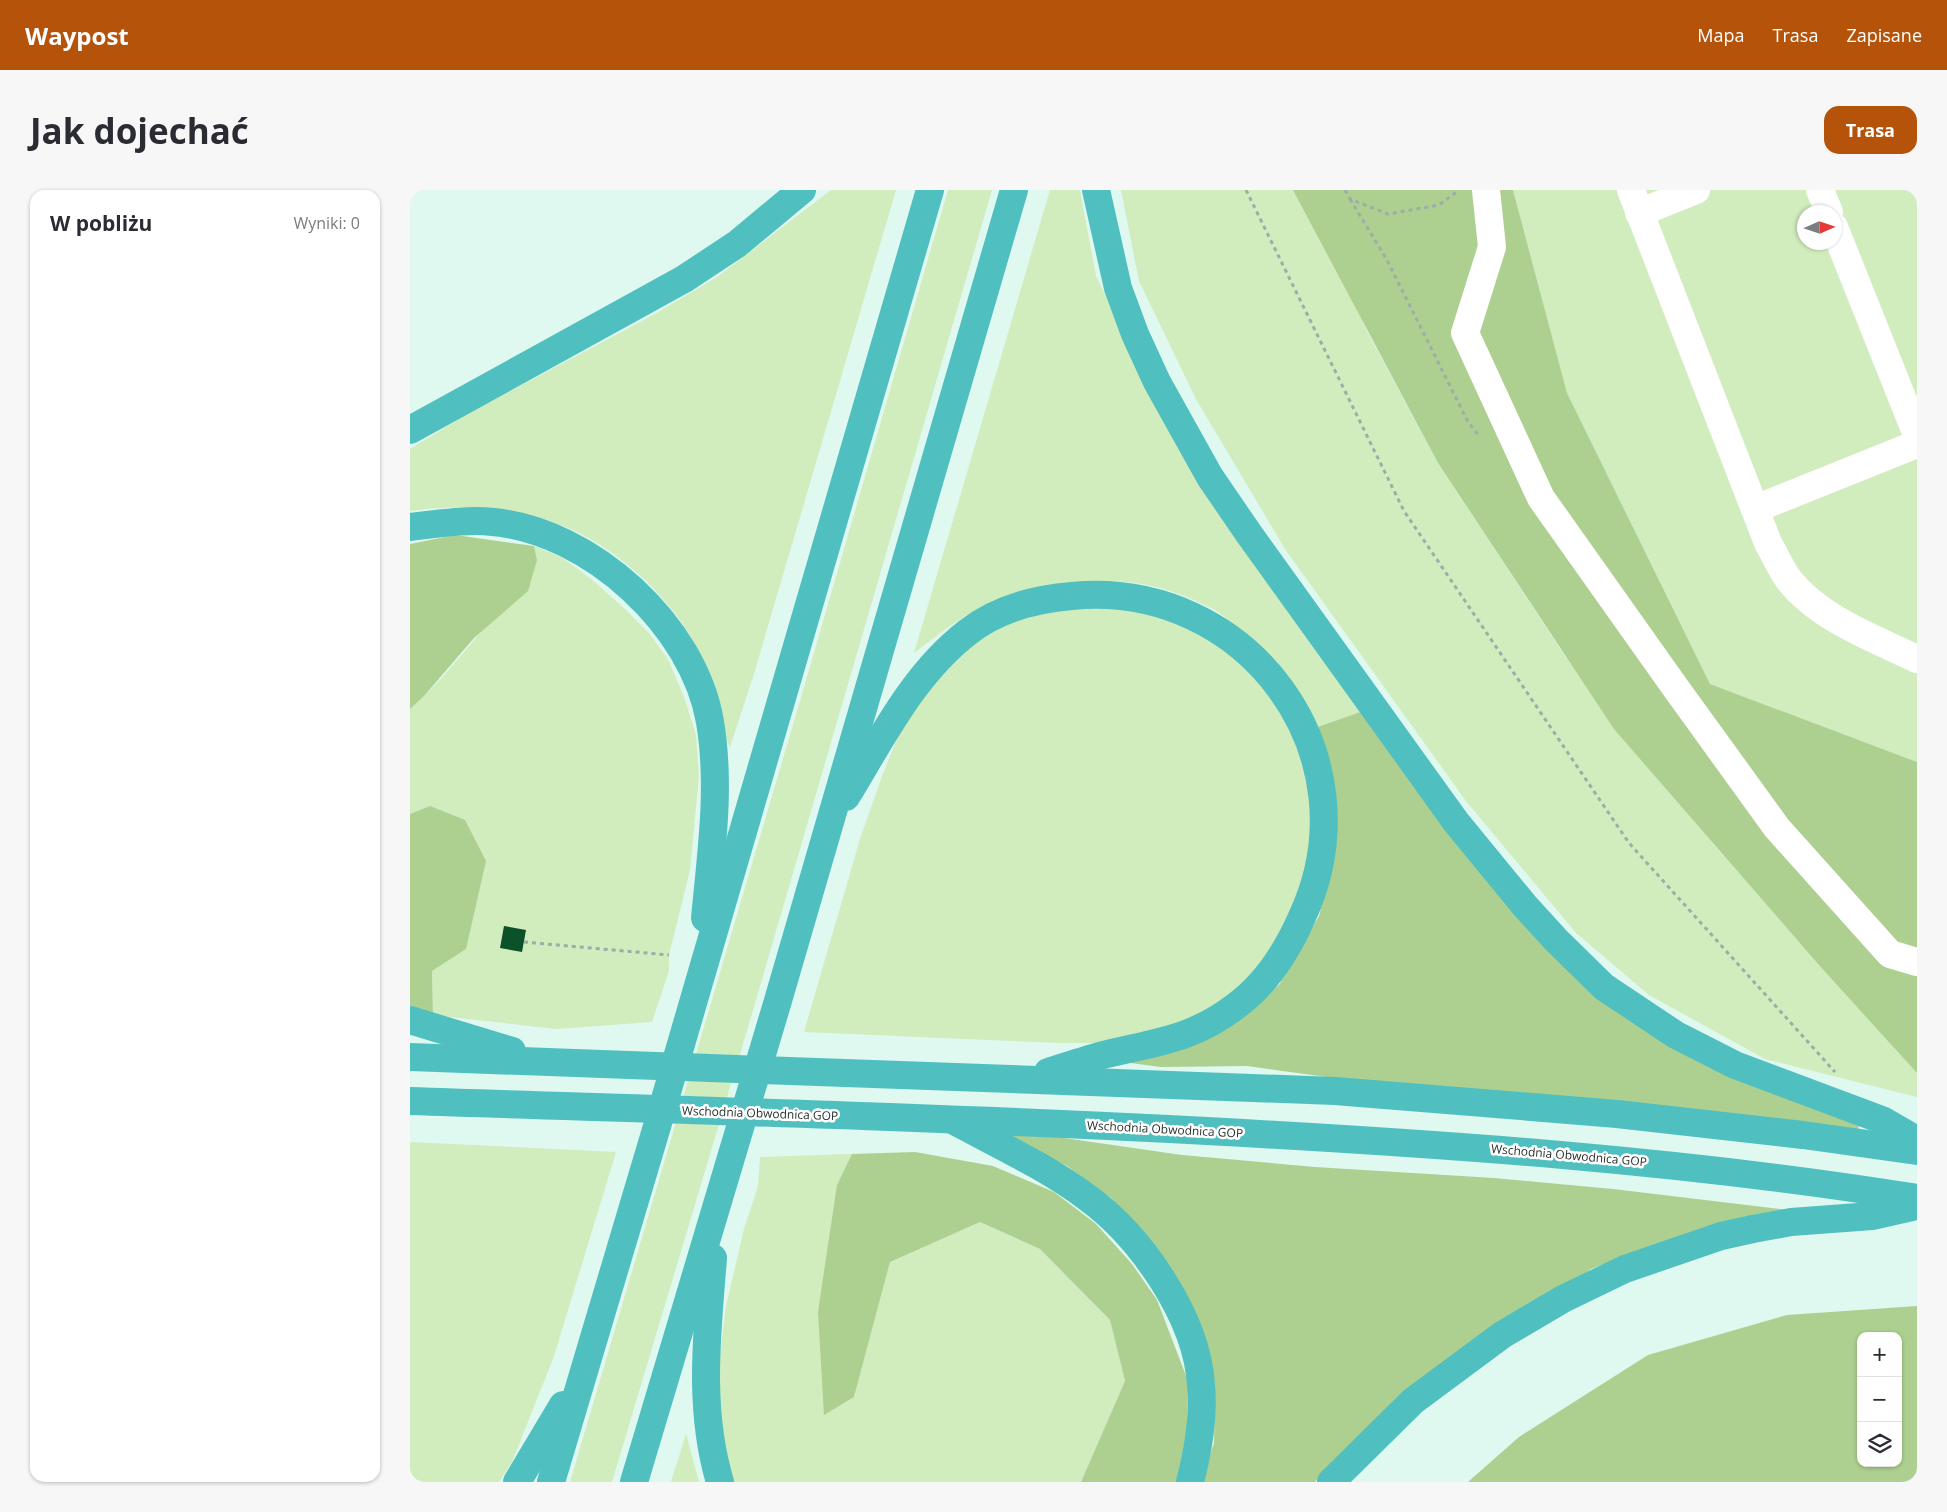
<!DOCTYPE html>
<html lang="pl">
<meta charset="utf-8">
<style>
:root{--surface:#fff;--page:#f7f7f7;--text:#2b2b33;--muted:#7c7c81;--line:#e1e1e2;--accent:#b45309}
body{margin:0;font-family:"Open Sans",sans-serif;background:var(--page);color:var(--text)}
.controls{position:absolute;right:15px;bottom:15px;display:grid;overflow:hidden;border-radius:10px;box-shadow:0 1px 4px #0004}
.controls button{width:45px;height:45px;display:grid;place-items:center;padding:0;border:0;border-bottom:1px solid var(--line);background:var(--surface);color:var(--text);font:25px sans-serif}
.compass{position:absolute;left:1387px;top:15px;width:45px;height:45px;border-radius:50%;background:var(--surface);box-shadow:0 1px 4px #0004;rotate:87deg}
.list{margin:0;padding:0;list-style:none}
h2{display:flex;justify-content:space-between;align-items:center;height:65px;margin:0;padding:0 20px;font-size:21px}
h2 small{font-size:16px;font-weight:400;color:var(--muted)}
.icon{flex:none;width:28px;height:28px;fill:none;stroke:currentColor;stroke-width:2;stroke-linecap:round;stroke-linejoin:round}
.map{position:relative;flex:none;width:1507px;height:1292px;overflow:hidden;border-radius:15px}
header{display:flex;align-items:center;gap:30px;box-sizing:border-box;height:70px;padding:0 25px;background:var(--accent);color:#fff}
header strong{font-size:24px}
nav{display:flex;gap:28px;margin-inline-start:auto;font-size:18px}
.intro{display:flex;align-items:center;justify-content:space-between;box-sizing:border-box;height:120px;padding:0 30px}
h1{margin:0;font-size:35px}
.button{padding:12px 22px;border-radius:15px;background:var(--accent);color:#fff;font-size:18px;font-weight:700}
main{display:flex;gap:30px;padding:0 30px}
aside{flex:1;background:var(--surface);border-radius:15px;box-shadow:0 1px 4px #0004}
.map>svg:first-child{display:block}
.green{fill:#d1ecbd;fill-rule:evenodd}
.forest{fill:#add090;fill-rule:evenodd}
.building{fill:#0b522b}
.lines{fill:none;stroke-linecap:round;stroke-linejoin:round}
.path{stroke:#9baea8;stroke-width:3;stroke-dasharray:4 4;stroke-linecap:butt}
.minor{stroke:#fff;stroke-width:28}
.highway{stroke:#50bfc0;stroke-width:28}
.labels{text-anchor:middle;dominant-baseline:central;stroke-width:5;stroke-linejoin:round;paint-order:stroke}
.street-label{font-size:12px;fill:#28312e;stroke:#fff}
</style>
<header>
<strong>Waypost</strong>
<nav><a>Mapa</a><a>Trasa</a><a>Zapisane</a></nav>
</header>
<div class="intro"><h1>Jak dojechać</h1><a class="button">Trasa</a></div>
<main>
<aside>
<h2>W pobliżu<small>Wyniki: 0</small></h2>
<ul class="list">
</ul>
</aside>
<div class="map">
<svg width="1507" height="1292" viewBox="0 0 1507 1292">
<rect width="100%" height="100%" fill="#dff8f0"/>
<g class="green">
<path d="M421,0H486L343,487L320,557C314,548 315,535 311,525C304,503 296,481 287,460C277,436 259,415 241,396C172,327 94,308 0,321V259L59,223L245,124L307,87Z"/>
<polygon points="538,0 582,0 341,827 202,1292 160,1292 390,511"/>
<path d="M640,0H670L686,86L720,156L953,521L905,538C876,498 849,451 808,422C801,417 791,414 784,410C730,385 673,387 617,402C601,406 584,410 570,418C546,430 525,447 504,463Z"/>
<polygon points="711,0 893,0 957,141 1028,273 1155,466 1308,659 1507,883 1507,907 1355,869 1239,805 1166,743 1056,611 875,359 786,209 729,91"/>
<path d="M1103,0H1507V572L1300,494L1157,203ZM1394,22H1424V52H1394Z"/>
<path d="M124,356L151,367L180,388L214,418L238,442L258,469L274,507L286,545L289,586L280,680L259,765V781L242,832L146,839L23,825L22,781L56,759L20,616L0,624V519C48,476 87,420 127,370Z"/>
<polygon points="641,413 764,422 851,487 893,562 905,643 888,719 844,792 788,828 703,853 649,853 394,842 450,649 472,586 496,527 532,477 566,448"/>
<polygon points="0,952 206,962 144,1166 102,1272 89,1292 0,1292"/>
<polygon points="442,964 427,995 444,1207 480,1072 570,1032 630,1059 700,1130 715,1191 671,1292 321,1292 306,1199 316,1116 334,1039 348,996 350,967"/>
<polygon points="276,1244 289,1292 261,1292"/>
</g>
<g class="forest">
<polygon points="883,0 1103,0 1157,203 1300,494 1507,572 1507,883 1409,775 1204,539 1028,273"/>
<polygon points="45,345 124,356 127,370 118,401 64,448 14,506 0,519 0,354"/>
<polygon points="953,521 1172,793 1448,929 1449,944 982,896 837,876 751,877 713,872 772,860 822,832 869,795 885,768 909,726 922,674 905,538"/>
<polygon points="20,616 55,630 76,671 56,759 22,781 23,825 0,821 0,624"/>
<polygon points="567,944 640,946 772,965 905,977 1084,988 1203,999 1379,1020 1289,1039 1181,1079 939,1260 905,1292 791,1292 804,1253 805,1194 792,1145 736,1047 701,1008 657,976 618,957"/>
<polygon points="505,962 583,976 644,1002 686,1034 722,1074 747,1110 778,1191 777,1242 766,1292 671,1292 715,1191 700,1130 630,1059 570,1032 480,1072 444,1207 414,1225 408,1122 427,995 442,964"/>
<path d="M1507,1116V1292H1058L1109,1247L1238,1165L1377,1125ZM1451,1146H1488V1273H1451Z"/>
</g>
<polygon class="building" points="94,736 116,740 112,762 90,758"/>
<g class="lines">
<g class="path">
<polyline points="836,0 994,321 1219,653 1425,882"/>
<polyline points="935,0 940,9 978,24 1029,15 1049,0"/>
<polyline points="940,9 977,70 1058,232 1070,247"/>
<polyline points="114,752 259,765"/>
</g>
<g class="minor">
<polyline points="1076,0 1082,57 1055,143 1131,308 1265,497 1367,638 1480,764 1507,772"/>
<path d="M1221,0L1358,353C1365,365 1371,379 1379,390C1410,429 1463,448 1507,469"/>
<polyline points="1410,0 1419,22"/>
<polyline points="1229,23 1286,0"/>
<polyline points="1424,37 1507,245"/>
<polyline points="1345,319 1507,254"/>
</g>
<g class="highway">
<polyline points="686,0 708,98 725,144 747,192 800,287 839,344 1046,632 1115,716 1146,750 1194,797 1266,845 1325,875 1472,930 1507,950"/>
<polyline points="0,240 274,89 327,54 392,0"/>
<path d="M0,337C27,334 56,329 83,332C181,341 284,436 300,532C311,597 301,664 295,728"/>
<path d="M436,607C471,550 503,484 558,442C587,419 626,409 662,406C838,389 967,566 892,727C877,761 856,794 826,816C783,849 747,852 697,864C677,869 657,876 638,882"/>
<polyline points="0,830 102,861"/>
<polyline points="0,867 925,901 1207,924 1393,945 1507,961"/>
<path d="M0,911C266,920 531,927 797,941C1035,954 1272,970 1507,1008"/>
<path d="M546,932C591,956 638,978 678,1008C731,1047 787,1127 791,1195C794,1228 788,1260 780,1292"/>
<path d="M303,1068C297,1143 288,1219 310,1292"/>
<polyline points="107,1292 153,1215"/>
<polyline points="141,1292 248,933 520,0"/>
<polyline points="224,1292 367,814 604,0"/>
<polyline points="921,1292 1003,1211 1092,1145 1153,1109 1215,1079 1311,1046 1343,1039 1381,1032 1462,1026 1507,1016"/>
</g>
</g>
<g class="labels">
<g class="street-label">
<text transform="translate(350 923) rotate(2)">Wschodnia Obwodnica GOP</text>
<text transform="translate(755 939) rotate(3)">Wschodnia Obwodnica GOP</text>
<text transform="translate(1159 965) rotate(5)">Wschodnia Obwodnica GOP</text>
</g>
</g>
</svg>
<div class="controls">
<button>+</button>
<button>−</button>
<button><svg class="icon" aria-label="layers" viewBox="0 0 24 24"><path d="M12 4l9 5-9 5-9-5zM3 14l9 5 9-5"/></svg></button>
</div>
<svg class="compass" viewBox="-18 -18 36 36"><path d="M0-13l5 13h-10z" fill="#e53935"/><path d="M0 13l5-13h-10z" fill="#7c7c81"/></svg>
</div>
</main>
